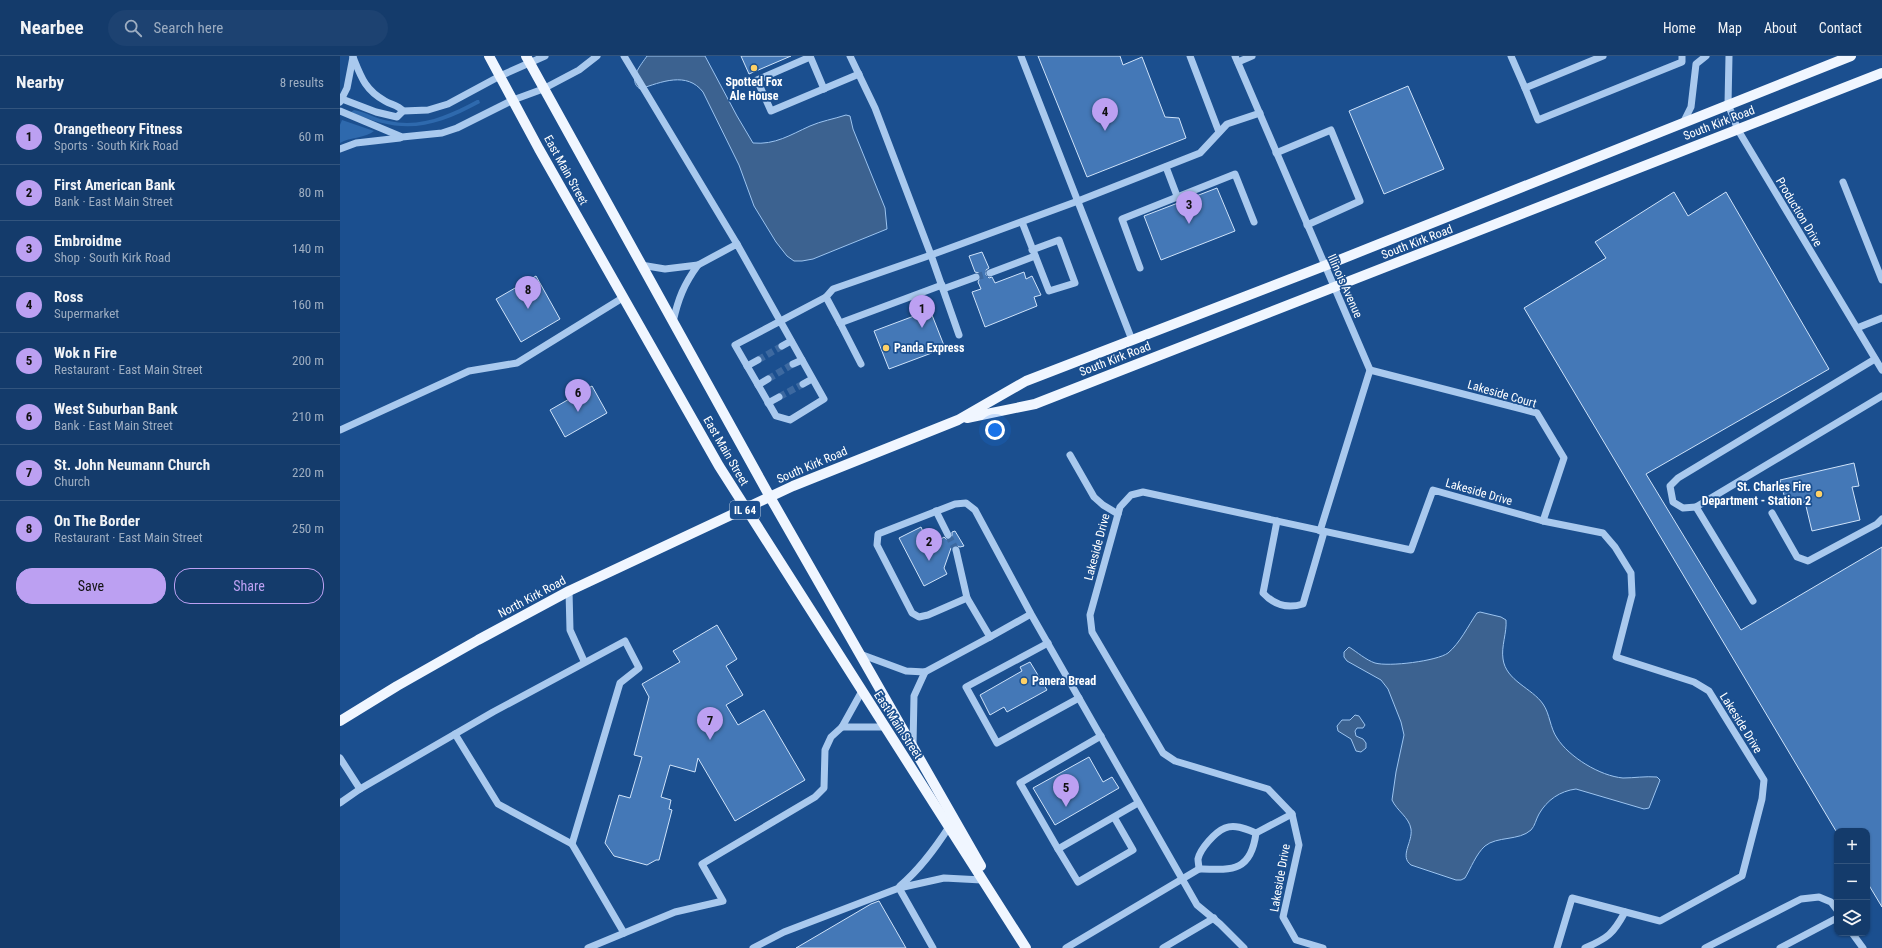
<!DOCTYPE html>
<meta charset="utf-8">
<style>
:root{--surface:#143b6b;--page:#1d4271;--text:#f1f3f6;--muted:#9dadc1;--line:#33557e;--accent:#bca0f2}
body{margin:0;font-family:"Roboto Condensed",sans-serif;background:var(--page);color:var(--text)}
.controls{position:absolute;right:12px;bottom:12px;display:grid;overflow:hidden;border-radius:8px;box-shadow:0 1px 3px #0004}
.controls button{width:36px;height:36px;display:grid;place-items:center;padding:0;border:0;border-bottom:1px solid var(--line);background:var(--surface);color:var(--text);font:20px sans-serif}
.you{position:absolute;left:655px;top:374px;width:14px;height:14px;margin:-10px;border:3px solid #fff;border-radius:50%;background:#1a73e8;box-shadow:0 0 0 6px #1a73e833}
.badge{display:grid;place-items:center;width:26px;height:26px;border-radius:50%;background:var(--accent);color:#111;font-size:13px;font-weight:700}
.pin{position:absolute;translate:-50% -33px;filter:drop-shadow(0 1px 2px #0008)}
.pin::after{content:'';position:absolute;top:21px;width:14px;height:12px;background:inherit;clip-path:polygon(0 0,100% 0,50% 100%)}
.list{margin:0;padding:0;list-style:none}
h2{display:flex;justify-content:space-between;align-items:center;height:52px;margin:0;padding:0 16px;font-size:17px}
h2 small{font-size:13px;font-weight:400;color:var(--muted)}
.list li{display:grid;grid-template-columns:26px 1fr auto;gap:12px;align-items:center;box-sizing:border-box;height:56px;padding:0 16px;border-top:1px solid var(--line)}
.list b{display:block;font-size:15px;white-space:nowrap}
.list p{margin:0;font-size:13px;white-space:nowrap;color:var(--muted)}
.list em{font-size:13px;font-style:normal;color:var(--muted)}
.actions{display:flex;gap:8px;padding:12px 16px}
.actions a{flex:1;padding:9px 0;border:1px solid var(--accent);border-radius:16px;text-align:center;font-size:14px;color:var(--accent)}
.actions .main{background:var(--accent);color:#111}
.icon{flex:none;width:22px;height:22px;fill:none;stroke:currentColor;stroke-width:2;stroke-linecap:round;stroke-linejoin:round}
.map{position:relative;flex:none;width:1542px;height:892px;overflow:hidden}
header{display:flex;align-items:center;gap:24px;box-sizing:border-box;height:56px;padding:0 20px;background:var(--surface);border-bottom:1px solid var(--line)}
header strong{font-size:19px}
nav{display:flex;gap:22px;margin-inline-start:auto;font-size:14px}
.search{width:280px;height:36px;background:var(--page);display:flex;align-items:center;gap:10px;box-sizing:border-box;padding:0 14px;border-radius:22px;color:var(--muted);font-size:15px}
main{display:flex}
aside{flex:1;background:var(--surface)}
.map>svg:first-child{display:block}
.green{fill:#2e69ad}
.water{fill:#3c6290;stroke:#9cc4f0}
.building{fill:#4478b7;stroke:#cfe3fa}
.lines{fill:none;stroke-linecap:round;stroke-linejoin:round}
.minor-tunnel{stroke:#3d69a0;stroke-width:7;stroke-dasharray:7 3.5;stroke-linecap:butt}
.minor{stroke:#a9c9ee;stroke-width:7}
.major{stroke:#f0f6ff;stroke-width:10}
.poi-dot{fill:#ffd166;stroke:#1b4f8f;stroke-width:1.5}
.labels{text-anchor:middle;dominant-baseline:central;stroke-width:3.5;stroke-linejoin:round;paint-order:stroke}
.shield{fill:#1b4f8f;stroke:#bbcadd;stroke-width:1}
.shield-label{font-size:11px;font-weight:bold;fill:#fff}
.poi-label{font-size:12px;font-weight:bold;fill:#fff;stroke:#1b4f8f;text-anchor:start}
.street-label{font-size:12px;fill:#fff;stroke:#1b4f8f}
</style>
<header>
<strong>Nearbee</strong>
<div class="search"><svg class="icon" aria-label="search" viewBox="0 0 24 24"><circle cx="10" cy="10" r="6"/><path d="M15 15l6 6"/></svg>Search here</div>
<nav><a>Home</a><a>Map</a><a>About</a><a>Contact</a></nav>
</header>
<main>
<aside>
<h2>Nearby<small>8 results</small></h2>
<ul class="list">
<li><span class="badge">1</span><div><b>Orangetheory Fitness</b><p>Sports · South Kirk Road</p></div><em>60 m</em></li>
<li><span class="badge">2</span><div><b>First American Bank</b><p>Bank · East Main Street</p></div><em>80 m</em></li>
<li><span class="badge">3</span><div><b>Embroidme</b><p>Shop · South Kirk Road</p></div><em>140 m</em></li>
<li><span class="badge">4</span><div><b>Ross</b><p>Supermarket</p></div><em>160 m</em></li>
<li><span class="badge">5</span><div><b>Wok n Fire</b><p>Restaurant · East Main Street</p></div><em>200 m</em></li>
<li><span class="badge">6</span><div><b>West Suburban Bank</b><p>Bank · East Main Street</p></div><em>210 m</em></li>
<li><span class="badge">7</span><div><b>St. John Neumann Church</b><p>Church</p></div><em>220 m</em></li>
<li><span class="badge">8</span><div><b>On The Border</b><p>Restaurant · East Main Street</p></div><em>250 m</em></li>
</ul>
<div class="actions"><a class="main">Save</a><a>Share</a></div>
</aside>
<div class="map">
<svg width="1542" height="892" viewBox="0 0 1542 892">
<rect width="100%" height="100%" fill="#1b4f8f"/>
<g class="green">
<path d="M137,44H139L140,47C92,73 62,79 11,56L14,54C26,56 36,63 49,65C81,72 109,59 137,44Z"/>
<path d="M2,64L34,75C26,82 10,81 0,87V69Z"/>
</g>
<g class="water">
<path d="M307,0H365L397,60L413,87C435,89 450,79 470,70C481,65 494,63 506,59L510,60L513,73L545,152L547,173L473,203L462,205H454L447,200L436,186L414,150L399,109L363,36C347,15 321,26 300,33C287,24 301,9 307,0Z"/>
<path d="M1140,556L1161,561L1166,564C1167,577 1161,590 1163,603C1166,625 1192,632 1203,648C1210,658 1210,672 1217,682C1229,701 1260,720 1283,722C1294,722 1305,720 1317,721L1320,724L1309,752L1304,753L1236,733C1220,735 1207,744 1199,758C1196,763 1195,770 1191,774C1179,785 1157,780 1145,790C1136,798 1131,812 1125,822L1121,824H1116L1071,809C1059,800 1073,786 1071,773C1069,761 1057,755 1052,744L1056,716L1064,679L1061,666L1048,633L1041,624L1007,605L1004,601V596L1009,591C1017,596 1026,604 1035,607C1049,611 1097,605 1108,597C1120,587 1128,570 1137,557Z"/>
<polygon points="1015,659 1019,660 1025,669 1023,672 1017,672 1015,675 1016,680 1023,683 1026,687 1026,692 1021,696 1016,695 1011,683 998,675 997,670 1002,664 1010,664"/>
</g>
<g class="building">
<polygon points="401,0 451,0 409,18"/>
<polygon points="698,0 780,0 783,9 802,1 825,61 839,62 846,82 747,121"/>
<polygon points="1068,30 1104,113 1044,138 1009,55"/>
<polygon points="877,132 895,175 821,204 804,160"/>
<polygon points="1334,136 1348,160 1386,136 1489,313 1306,418 1401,574 1542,491 1542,851 1527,826 1527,775 1496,775 1184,252 1266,202 1255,186"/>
<polygon points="642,196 649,212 646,214 646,219 649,222 652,221 655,227 684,216 686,223 692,220 701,239 694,241 697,250 645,271 632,236 641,233 638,226 641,220 639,217 635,216 629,200"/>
<polygon points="196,220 220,263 181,286 156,243"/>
<polygon points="590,254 605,292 549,313 534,275"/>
<polygon points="252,330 267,357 225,381 210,354"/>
<polygon points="1514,407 1519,430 1512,431 1520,464 1472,475 1465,446 1447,450 1440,424"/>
<polygon points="581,471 584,478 601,483 604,481 607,484 612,482 612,476 615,475 624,490 620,491 615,489 611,492 604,512 607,518 584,530 559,482"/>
<polygon points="377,569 397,603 386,610 403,639 386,649 398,669 424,654 465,724 395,765 358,702 355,716 330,709 321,741 331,744 329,753 332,754 319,804 316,804 307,809 274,800 265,787 274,756 279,739 290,742 302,701 294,699 309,641 302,628 340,606 333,595"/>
<polygon points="690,606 707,634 667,656 664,651 650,659 640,639 682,615 680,611"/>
<polygon points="749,701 763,726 772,721 779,732 715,769 693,732"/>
<polygon points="539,845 566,892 456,892 531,848"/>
</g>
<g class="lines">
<g class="minor-tunnel">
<polyline points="636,221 650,217"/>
<polyline points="418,304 442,290"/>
<polyline points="428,323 453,308"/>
<polyline points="439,341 463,328"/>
<polyline points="608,479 616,494"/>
</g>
<g class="minor">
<polyline points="284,0 397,188"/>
<polyline points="470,0 484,33"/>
<polyline points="510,0 535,52 591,199 619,279"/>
<polyline points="681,0 792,284"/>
<polyline points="850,0 879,76"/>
<polyline points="895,0 1030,314 980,475"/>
<polyline points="1171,0 1185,32 1263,0"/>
<polyline points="1389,0 1388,48 1398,74 1542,314"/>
<path d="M13,1C21,21 25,34 45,45C52,49 58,49 63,55"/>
<polyline points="470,1 417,24 431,55 519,18"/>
<polyline points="898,6 912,0"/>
<polyline points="1185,32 1198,64 1342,6 1342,0"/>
<polyline points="2,43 36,56 57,61 63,55 88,54 108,48 160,20 205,0"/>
<polyline points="0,46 7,32 13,1"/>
<polyline points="0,55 62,81 102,77 117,72 173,44 203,33 239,14 257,0"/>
<polyline points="1344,65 1351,51 1356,8 1366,0"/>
<polyline points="0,93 16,87 60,82"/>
<polyline points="936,97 991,74 1020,145 967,169"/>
<polyline points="826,111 837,140"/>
<polyline points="1503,126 1542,224"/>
<polyline points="682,166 709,235 735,227 719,184 692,194"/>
<path d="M301,209L325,213L358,209C344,228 338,243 333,266"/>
<polyline points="358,209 397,188 484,343 450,364 436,360 395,289 486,241"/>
<polyline points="800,212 782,163 895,118 914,166"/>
<polyline points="650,217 695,200"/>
<polyline points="602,229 500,267 486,241 493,233 591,199 738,145 860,97 887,68 920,57"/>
<polyline points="603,233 636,221"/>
<polyline points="500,267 521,308"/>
<polyline points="1517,272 1542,262"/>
<polyline points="442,290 451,285"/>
<polyline points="453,308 462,304"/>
<polyline points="407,310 418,304"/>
<polyline points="1030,314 1197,357 1224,402 1203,465"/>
<polyline points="463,328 472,323"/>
<polyline points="418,329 428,323"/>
<polyline points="428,347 439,341"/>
<polyline points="0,374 129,315 177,307 284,241"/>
<polyline points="730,399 754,441 763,449 778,458"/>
<polyline points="1356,451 1343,452 1333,446 1330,430 1338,422 1535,303"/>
<polyline points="596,455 608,479"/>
<polyline points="1432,457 1457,501 1468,505 1537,468 1542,463"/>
<path d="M937,465L923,537C934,549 947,553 963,548L984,476"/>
<polyline points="616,494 627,542"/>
<polyline points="229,535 230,574 244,605"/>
<polyline points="1413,545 1356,451 1542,340"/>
<polyline points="691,558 650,581 627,542 588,559 579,561 572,557 537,489 538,478 615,448 626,447 635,454 691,558 857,849 880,868 904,892"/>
<polyline points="708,587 626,631 657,687 739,642"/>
<polyline points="520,598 566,615 585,616 650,581"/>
<polyline points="502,671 544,671"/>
<polyline points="115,678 158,748 232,788 284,877"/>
<polyline points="573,689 574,640 585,616"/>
<polyline points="0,702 20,733"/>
<polyline points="0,747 20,733 153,656 285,585 299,612 280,627 232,788"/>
<polyline points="774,761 793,794 738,826 718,793 798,747"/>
<polyline points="718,793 680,727 761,680"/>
<path d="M859,813C859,810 858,806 858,803C860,793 875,776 885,772C895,768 906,773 916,777L952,758"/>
<path d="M560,830C580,813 594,794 609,771"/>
<polyline points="559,832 593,892"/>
<polyline points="1512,877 1523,892"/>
<polyline points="248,892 335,856 383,845 362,808 475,741 484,732 485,694 491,681 502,671 522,635"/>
<polyline points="413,892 444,876 559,832 604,822 642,824"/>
<path d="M726,892L859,813C892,814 911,816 916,777"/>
<polyline points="823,892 874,862"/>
<polyline points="983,892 956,884 943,861 959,789 952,758 928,733 835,705 823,697 752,576 750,559 780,451 791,439 803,436 1071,494 1093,434 1203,465 1263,477 1275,491 1291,517 1292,539 1276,601 1354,626 1369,635 1424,724 1422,743 1402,820 1320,865 1232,842 1217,892"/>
<path d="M1245,892C1268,882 1273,878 1285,856"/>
<polyline points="1365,892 1461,843 1479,841 1491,846 1497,854"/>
<polyline points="1440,892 1497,862"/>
</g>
<g class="major">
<polyline points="149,0 199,93 379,410 686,892"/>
<polyline points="186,0 430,441 641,810"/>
<polyline points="627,362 695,348 1542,17"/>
<polyline points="0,665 57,630 138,584 229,535 453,430 618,364 686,325 984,210 1511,0"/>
</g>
</g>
<g class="poi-dot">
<circle cx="414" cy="12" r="4"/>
<circle cx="546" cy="292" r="4"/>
<circle cx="1479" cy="438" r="4"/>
<circle cx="684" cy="625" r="4"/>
</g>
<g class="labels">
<rect class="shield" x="390" y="445" width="30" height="18" rx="3"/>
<g class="shield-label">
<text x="405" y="454">IL 64</text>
</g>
<g class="poi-label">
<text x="414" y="26" text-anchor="middle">Spotted Fox<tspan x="414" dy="14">Ale House</tspan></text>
<text x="554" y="292">Panda Express</text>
<text x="1471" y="431" text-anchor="end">St. Charles Fire<tspan x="1471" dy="14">Department - Station 2</tspan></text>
<text x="692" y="625">Panera Bread</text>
</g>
<g class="street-label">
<text transform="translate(1379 67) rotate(-21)">South Kirk Road</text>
<text transform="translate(226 114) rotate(61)">East Main Street</text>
<text transform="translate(1459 156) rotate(59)">Production Drive</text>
<text transform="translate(1077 186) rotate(-21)">South Kirk Road</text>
<text transform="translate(1005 230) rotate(66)">Illinois Avenue</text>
<text transform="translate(775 303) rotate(-21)">South Kirk Road</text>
<text transform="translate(1162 338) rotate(16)">Lakeside Court</text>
<text transform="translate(386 395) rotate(60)">East Main Street</text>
<text transform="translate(472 409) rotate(-23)">South Kirk Road</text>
<text transform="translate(1139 436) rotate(16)">Lakeside Drive</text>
<text transform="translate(757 491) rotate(-75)">Lakeside Drive</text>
<text transform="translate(192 541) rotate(-28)">North Kirk Road</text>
<text transform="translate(1401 667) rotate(58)">Lakeside Drive</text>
<text transform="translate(558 669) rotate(57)">East Main Street</text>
<text transform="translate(940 822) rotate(-80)">Lakeside Drive</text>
</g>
</g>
</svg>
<div class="controls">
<button>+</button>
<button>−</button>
<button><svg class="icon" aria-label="layers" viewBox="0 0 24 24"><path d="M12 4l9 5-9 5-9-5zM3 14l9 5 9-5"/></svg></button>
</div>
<div class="you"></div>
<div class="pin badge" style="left:582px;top:272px">1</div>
<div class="pin badge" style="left:589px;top:505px">2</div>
<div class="pin badge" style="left:849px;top:168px">3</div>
<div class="pin badge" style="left:765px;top:75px">4</div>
<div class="pin badge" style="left:726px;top:751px">5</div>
<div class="pin badge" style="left:238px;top:356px">6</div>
<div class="pin badge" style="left:370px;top:684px">7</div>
<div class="pin badge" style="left:188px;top:253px">8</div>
</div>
</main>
